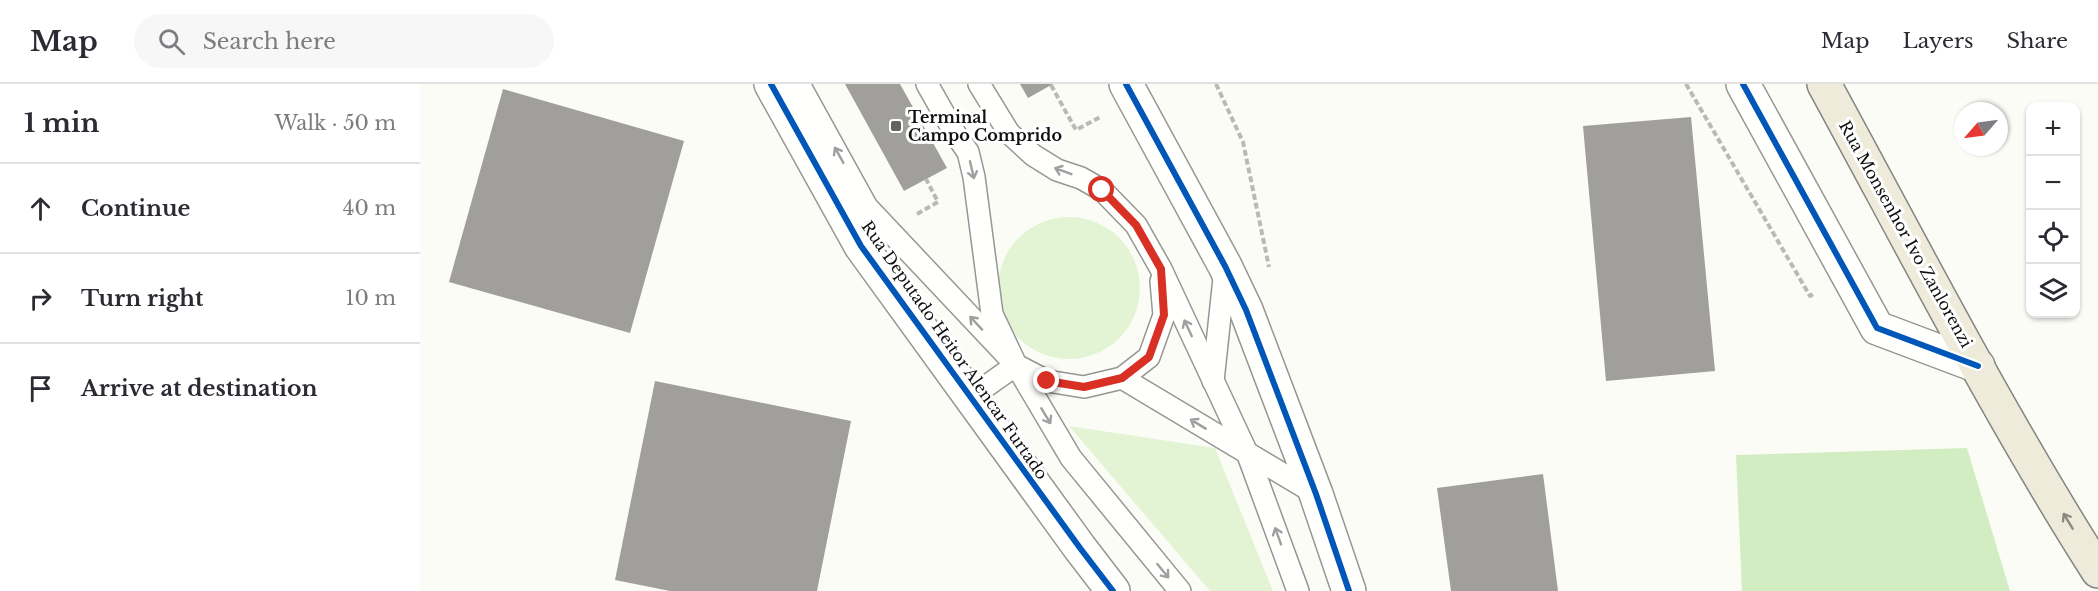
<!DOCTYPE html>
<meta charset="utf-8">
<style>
:root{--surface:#fff;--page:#f7f7f7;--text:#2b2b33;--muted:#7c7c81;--line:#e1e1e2}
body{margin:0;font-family:"Libre Baskerville",serif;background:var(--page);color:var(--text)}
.controls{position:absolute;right:18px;top:18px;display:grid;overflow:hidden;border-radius:12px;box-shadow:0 2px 4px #0004}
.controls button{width:54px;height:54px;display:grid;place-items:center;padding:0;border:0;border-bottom:2px solid var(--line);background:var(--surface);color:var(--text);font:30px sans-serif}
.compass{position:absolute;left:1534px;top:18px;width:54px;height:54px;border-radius:50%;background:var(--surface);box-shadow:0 2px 4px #0004;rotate:242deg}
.stop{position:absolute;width:18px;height:18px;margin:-14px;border:4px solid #d93025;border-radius:50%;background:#fff}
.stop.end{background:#d93025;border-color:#fff;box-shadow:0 2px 6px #0008}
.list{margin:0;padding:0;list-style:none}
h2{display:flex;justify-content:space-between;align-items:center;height:78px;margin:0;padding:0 24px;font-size:26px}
h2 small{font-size:20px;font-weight:400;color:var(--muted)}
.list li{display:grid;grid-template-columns:39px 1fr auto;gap:18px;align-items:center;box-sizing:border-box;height:90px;padding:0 24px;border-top:2px solid var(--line)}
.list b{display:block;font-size:22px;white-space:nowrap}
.list em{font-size:20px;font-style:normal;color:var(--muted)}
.icon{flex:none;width:33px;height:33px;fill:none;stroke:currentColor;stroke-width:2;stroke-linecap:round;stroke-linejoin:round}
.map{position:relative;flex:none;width:1678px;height:507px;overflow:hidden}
header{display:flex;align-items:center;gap:36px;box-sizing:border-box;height:84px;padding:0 30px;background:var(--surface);border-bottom:2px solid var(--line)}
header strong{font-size:28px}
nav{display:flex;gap:33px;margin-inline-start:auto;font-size:21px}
.search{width:420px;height:54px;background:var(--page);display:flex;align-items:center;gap:15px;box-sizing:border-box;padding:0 21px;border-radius:33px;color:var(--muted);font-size:22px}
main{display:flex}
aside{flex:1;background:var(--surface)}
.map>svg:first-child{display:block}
.green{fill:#e3f4d5}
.forest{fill:#d3edc2}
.building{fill:#a09f9b}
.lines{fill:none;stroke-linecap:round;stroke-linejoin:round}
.service-casing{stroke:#969694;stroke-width:24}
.minor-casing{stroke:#969694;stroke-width:36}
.tertiary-casing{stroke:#969694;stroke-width:36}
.primary-casing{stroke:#848481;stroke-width:36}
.path{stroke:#b9b9b8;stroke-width:4;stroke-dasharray:6 3;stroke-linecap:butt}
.service{stroke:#fffffe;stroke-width:21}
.minor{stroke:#fffffe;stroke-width:33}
.tertiary{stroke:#fffffe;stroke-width:33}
.primary{stroke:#eeebda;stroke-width:33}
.cycleway-casing{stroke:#fff;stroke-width:10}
.cycleway{stroke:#0057b8;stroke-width:6}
.oneway{stroke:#9f9f9f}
.oneway2{stroke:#8a887f}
.route{stroke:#d93025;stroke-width:8}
.poi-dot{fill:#636361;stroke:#fff;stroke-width:2}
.labels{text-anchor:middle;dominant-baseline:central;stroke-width:6;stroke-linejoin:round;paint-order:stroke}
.poi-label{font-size:16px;font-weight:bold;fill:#101010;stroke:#fff;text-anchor:start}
.street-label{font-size:16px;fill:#101010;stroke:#fff}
</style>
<header>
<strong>Map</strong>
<div class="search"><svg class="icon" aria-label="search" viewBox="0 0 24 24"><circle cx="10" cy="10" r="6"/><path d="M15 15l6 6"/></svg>Search here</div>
<nav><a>Map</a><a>Layers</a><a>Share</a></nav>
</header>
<main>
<aside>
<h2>1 min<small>Walk · 50 m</small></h2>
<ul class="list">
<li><svg class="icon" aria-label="ahead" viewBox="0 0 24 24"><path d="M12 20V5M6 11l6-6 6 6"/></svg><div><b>Continue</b></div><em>40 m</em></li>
<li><svg class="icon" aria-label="right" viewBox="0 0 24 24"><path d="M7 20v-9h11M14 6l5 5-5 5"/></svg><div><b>Turn right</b></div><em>10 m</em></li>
<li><svg class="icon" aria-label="arrive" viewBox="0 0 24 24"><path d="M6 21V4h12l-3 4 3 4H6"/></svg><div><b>Arrive at destination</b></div></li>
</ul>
</aside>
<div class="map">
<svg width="1678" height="507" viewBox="0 0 1678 507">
<rect width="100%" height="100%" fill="#fcfcf7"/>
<g class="green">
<circle cx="649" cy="204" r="71"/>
<polygon points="649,342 795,364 853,507 790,507"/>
</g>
<polygon class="forest" points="1547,364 1590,507 1322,507 1316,371"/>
<g class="building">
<polygon points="425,0 480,0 527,84 484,107"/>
<polygon points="600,0 633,0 608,14"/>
<polygon points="83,5 264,57 210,249 29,198"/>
<polygon points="1271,33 1295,287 1186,297 1163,42"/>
<polygon points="235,297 431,337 397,507 250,507 195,496"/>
<polygon points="1123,390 1138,507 1031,507 1017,404"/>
</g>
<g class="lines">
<defs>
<g id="service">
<polyline points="379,0 447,123 596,281 627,297 664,303 702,294 729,273 744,231 741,197"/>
<polyline points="507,0 536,51 548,68 554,93 572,230 596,281 651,374 760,507"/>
<polyline points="559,0 589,49 613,71 637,86 661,94 682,106 716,141 741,185 828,371 878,507"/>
<polyline points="702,294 896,410"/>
<polyline points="793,297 805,185"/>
<polyline points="551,313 596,281"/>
</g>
<polyline id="minor" points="1323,0 1457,244 1558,282"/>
<g id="tertiary">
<polyline points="351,0 441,162 660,464 693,507"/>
<polyline points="706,0 805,182 826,226 896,410 929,507"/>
</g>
<path id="primary" d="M1404,0C1493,163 1578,330 1678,487"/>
</defs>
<use href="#service" class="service-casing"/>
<use href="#minor" class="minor-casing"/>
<use href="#tertiary" class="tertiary-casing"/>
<use href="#primary" class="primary-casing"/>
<g class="path">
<polyline points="796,0 823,58 849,183"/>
<polyline points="1266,0 1390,212 1395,209"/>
<polyline points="631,1 656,46 682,32"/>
<polyline points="497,130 518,118 506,95"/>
</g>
<use href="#service" class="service"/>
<use href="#minor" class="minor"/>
<use href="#tertiary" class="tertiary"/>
<use href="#primary" class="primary"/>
<defs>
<g id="cycleway">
<polyline points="351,0 441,162 660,464 693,507"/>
<polyline points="706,0 805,182 826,226 896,410 929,507"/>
<polyline points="1323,0 1457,244 1558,282"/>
</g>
</defs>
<use href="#cycleway" class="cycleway-casing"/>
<use href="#cycleway" class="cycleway"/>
</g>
<defs><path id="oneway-shaft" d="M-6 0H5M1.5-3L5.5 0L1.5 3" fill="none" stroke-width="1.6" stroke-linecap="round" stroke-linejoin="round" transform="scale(1.5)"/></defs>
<g class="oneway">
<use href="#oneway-shaft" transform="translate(419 71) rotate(-119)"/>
<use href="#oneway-shaft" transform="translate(552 86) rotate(77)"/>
<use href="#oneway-shaft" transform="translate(643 87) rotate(-159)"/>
<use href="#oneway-shaft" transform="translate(556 239) rotate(-133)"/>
<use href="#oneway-shaft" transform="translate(768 244) rotate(-115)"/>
<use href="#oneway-shaft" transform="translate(626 332) rotate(59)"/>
<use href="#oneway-shaft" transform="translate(778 340) rotate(-149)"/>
<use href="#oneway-shaft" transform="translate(858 452) rotate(-110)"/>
<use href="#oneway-shaft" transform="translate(743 487) rotate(51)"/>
</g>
<use class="oneway2" href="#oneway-shaft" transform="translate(1648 437) rotate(-121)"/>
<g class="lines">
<polyline class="route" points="627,297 664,303 702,294 729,273 744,231 741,185 716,141 682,106"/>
</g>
<rect class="poi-dot" x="470" y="36" width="12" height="12" rx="3"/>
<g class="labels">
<g class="poi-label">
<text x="488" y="33">Terminal<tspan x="488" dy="18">Campo Comprido</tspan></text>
</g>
<g class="street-label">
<text transform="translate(1486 150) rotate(61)">Rua Monsenhor Ivo Zanlorenzi</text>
<text transform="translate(535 266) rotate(55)">Rua Deputado Heitor Alencar Furtado</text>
</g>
</g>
</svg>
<div class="controls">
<button>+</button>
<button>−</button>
<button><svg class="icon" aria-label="locate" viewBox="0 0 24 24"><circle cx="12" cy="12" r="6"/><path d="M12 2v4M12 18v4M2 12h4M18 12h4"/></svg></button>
<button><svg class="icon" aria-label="layers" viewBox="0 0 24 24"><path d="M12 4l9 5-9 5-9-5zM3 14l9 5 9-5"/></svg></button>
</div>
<svg class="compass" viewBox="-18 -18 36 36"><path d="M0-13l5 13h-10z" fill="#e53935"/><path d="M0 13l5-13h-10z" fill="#7c7c81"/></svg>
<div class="stop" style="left:682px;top:106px"></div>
<div class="stop end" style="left:627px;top:297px"></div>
</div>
</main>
